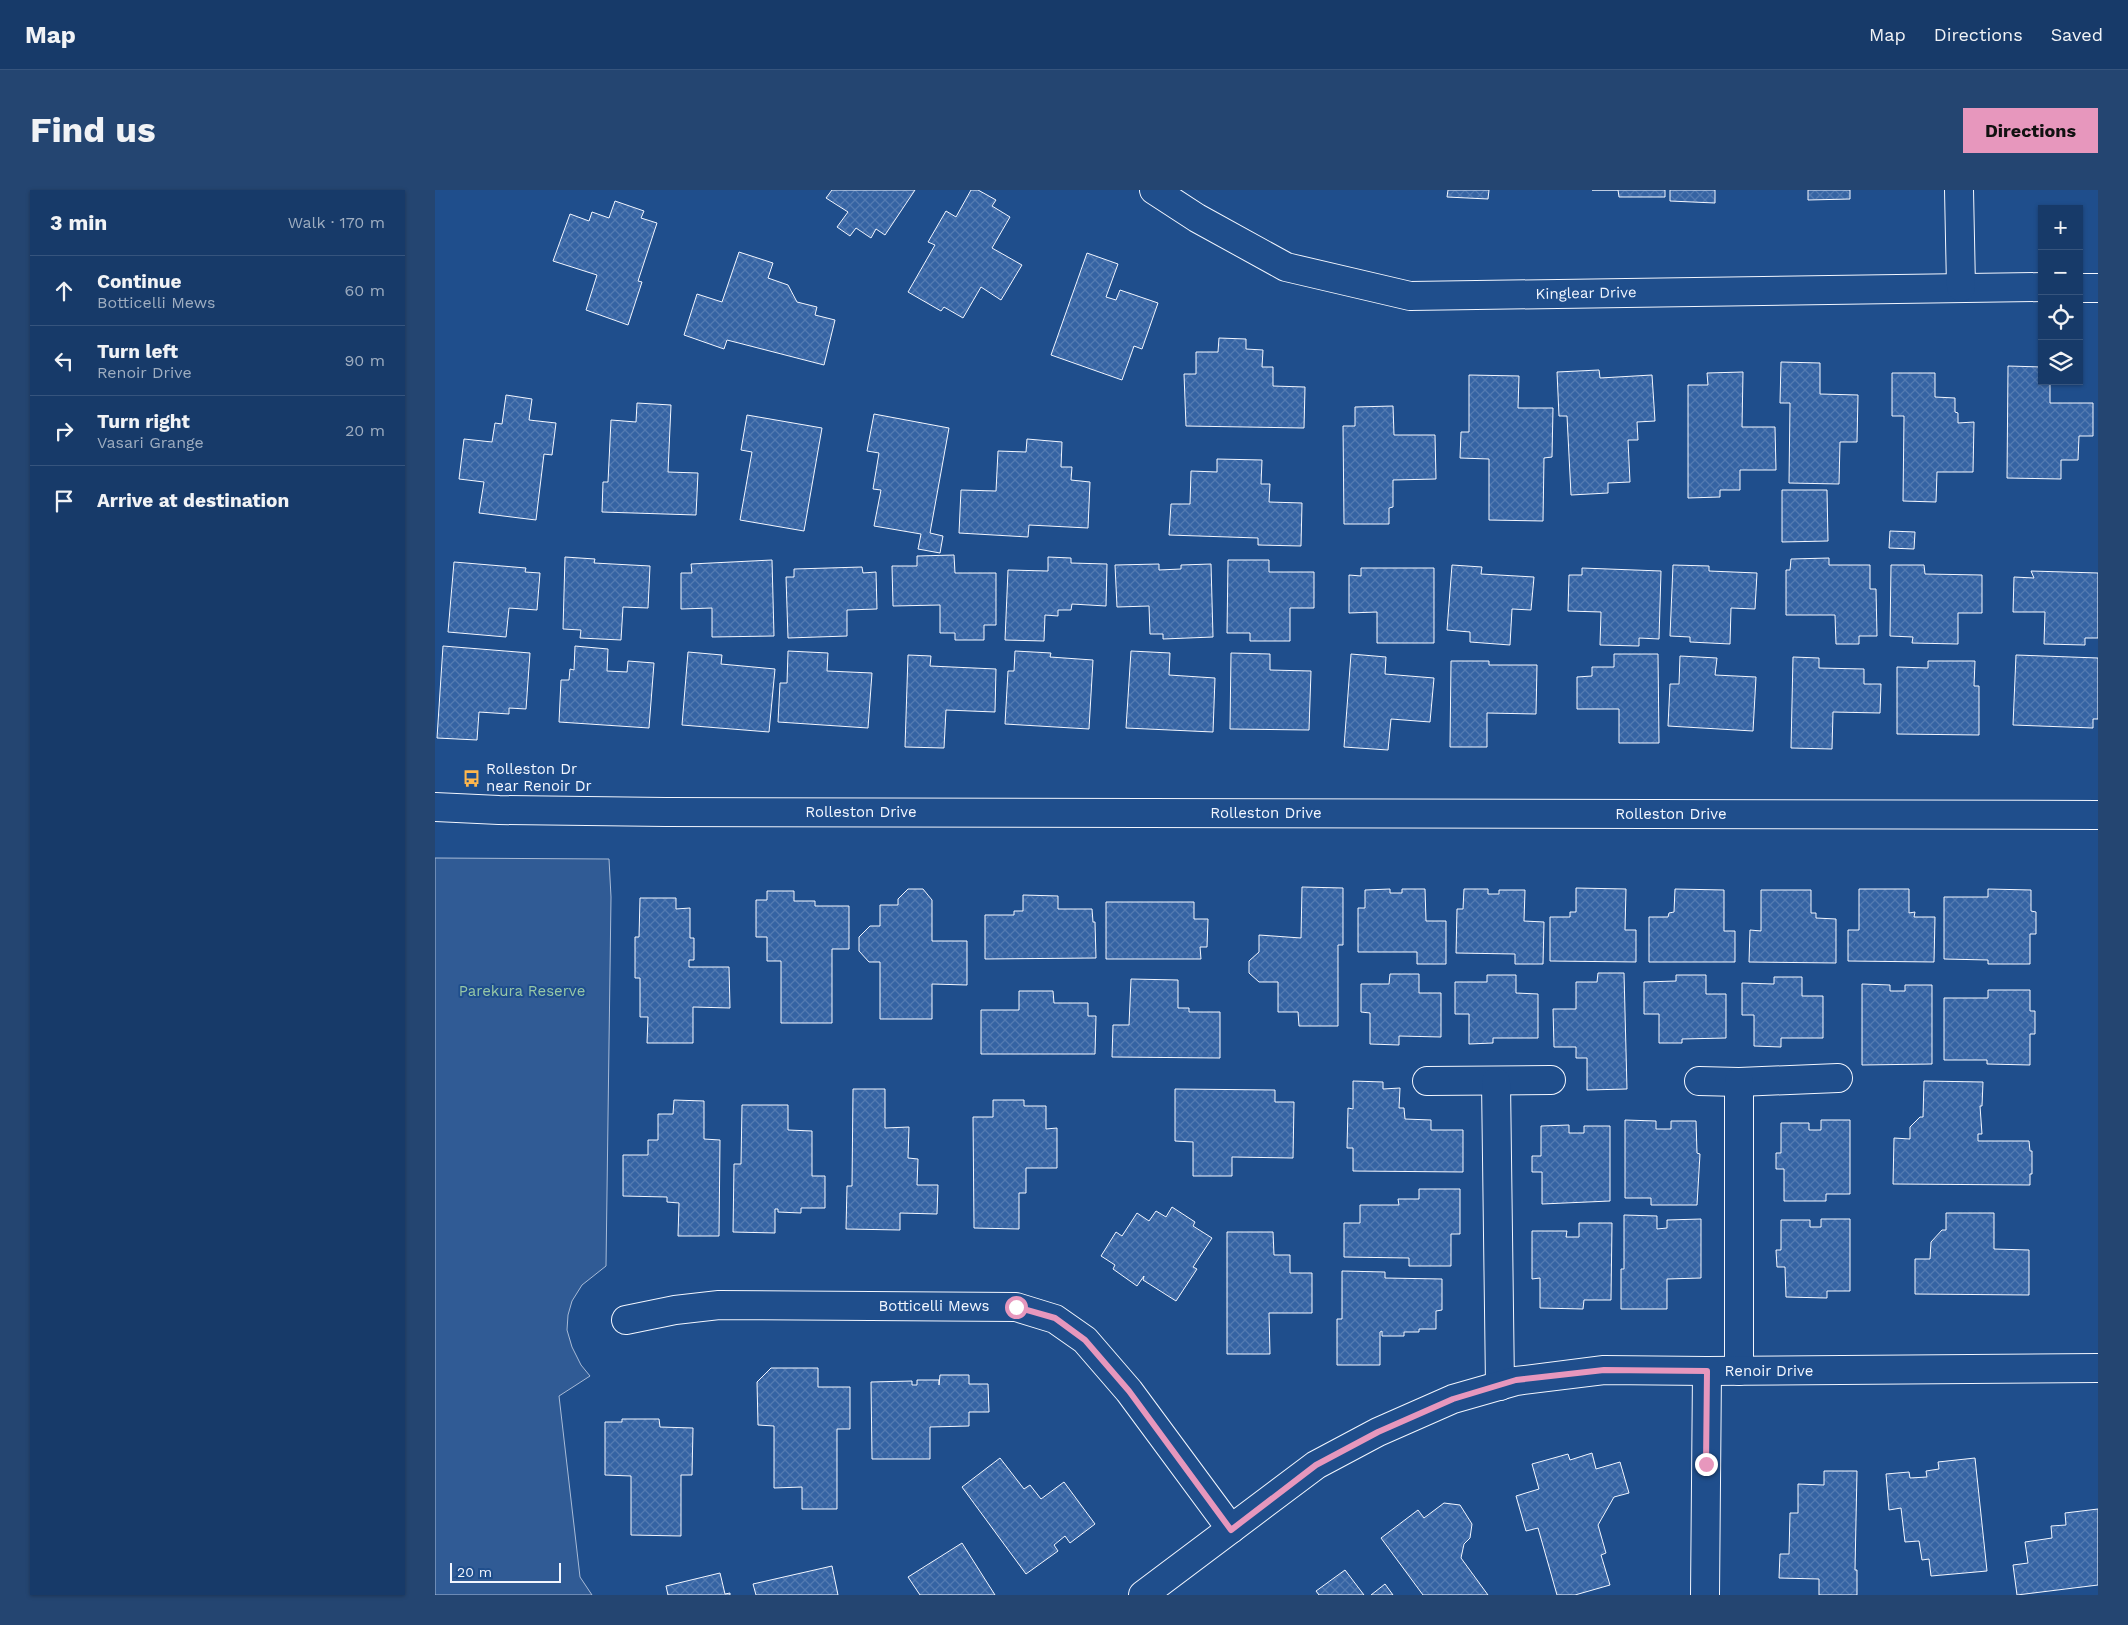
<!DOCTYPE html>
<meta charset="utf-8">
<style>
:root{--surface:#173a69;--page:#244571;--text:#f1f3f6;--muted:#9eadc0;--line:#36547d;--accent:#e797bd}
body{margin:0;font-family:"Work Sans",sans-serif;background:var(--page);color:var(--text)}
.controls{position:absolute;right:15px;top:15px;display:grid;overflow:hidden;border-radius:0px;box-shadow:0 1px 4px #0004}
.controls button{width:45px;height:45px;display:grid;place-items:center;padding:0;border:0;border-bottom:1px solid var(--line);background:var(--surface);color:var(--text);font:25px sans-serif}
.scale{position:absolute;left:15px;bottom:12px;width:111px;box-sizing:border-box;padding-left:5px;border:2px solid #f2f6ff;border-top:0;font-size:14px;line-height:18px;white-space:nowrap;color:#f2f6ff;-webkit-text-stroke:4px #1f4e8c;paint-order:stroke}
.stop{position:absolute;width:15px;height:15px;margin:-11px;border:4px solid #e797bd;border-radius:50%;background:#fff}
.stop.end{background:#e797bd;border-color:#fff;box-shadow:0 1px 5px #0008}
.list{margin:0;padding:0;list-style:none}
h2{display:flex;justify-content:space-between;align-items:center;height:65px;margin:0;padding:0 20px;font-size:21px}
h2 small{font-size:16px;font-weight:400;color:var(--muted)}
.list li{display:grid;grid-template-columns:32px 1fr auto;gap:15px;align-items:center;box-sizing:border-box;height:70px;padding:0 20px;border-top:1px solid var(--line)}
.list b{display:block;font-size:19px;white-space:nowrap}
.list p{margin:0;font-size:16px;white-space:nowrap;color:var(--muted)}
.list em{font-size:16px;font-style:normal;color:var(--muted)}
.icon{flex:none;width:28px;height:28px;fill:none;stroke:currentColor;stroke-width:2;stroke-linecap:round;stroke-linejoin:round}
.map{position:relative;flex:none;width:1663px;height:1405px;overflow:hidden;border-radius:0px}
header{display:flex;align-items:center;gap:30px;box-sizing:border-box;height:70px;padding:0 25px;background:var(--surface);border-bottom:1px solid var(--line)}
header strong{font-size:24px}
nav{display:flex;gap:28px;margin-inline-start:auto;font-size:18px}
.intro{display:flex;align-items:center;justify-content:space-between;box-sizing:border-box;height:120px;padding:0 30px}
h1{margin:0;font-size:35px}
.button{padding:12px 22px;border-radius:0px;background:var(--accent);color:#111;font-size:18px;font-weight:700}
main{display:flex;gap:30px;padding:0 30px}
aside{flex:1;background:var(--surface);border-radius:0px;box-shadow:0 1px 4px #0004}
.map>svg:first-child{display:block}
.built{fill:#305b95;stroke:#a8bbd7}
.building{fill:url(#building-cross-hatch);stroke:#f2f6ff}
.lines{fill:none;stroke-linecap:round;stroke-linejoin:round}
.minor-casing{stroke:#f2f6ff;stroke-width:30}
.major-casing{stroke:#f2f6ff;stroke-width:30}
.minor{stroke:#1f4e8c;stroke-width:28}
.major{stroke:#1f4e8c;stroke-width:28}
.route{stroke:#e797bd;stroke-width:6}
.labels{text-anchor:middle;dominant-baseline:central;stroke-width:4;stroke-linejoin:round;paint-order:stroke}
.street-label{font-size:15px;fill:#f2f6ff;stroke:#1f4e8c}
.poi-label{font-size:15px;fill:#f2f6ff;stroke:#1f4e8c;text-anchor:start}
.park-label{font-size:15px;fill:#97c8a6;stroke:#1f4e8c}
</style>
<header>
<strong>Map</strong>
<nav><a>Map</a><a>Directions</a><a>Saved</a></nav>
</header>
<div class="intro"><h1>Find us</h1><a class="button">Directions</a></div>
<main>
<aside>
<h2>3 min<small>Walk · 170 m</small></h2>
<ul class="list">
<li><svg class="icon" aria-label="ahead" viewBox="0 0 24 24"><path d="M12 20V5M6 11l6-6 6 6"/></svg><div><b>Continue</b><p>Botticelli Mews</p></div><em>60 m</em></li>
<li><svg class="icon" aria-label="left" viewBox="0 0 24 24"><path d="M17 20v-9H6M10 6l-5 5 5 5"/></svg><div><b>Turn left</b><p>Renoir Drive</p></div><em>90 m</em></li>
<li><svg class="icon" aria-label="right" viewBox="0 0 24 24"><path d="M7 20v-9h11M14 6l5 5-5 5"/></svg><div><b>Turn right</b><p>Vasari Grange</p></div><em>20 m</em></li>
<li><svg class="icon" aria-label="arrive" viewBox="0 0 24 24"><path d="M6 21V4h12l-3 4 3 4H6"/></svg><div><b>Arrive at destination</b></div></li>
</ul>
</aside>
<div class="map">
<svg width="1663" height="1405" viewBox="0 0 1663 1405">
<defs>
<pattern id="building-cross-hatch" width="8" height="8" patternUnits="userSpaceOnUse" patternTransform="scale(1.25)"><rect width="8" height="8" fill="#3563a3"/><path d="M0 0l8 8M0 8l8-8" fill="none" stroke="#537ab1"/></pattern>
</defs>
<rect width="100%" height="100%" fill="#1f4e8c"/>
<polygon class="built" points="0,668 174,669 176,707 171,1076 147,1095 137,1111 133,1125 132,1140 137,1157 146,1175 155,1186 124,1206 145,1387 157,1405 0,1405"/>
<g class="building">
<polygon points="397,0 480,0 450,45 441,39 436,48 421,38 415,46 402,37 413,22 391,8"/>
<polygon points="536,0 543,0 561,10 557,16 575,27 557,58 587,75 566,110 546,97 528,128 509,117 506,121 473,102 500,55 493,52 511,21 521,27"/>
<polygon points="1013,0 1054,0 1053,9 1012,7"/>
<polygon points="1157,0 1230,0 1230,7 1184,7 1183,0"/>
<polygon points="1235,0 1280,0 1280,13 1235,11"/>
<polygon points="1373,0 1415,0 1415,9 1373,10"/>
<polygon points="180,11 209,21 206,28 222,33 203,91 207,92 193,135 151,120 162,85 118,71 135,24 154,31 157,22 174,28"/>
<polygon points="304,62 338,73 333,88 353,95 362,112 382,117 380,125 400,130 389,175 292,150 289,159 249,145 262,104 287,112"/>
<polygon points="652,63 683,74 671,107 681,110 685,100 723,113 707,159 699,156 687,190 616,165"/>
<polygon points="784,148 811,149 811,159 828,160 827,177 838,177 838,196 870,197 869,238 751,236 749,184 761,184 761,162 783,162"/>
<polygon points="1346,172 1385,173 1385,204 1423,205 1422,252 1405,252 1404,294 1354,293 1355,213 1345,213"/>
<polygon points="1573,176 1607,177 1607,191 1615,191 1615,213 1658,213 1658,246 1644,246 1643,270 1626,270 1626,289 1572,288"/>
<polygon points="1164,180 1165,188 1217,185 1220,231 1202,232 1203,250 1193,250 1195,292 1173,293 1173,303 1136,305 1132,226 1124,226 1122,182"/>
<polygon points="1308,182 1307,237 1340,237 1341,280 1305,280 1305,300 1285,300 1285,307 1253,308 1253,195 1273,195 1272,183"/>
<polygon points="1457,183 1500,183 1500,207 1520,208 1520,222 1523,223 1523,233 1539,232 1538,282 1502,282 1501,312 1468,311 1469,226 1457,226"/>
<polygon points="1034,185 1084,186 1083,218 1118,218 1117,267 1109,268 1108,331 1054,330 1054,269 1025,268 1026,242 1034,242"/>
<polygon points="71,205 97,209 94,230 121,233 117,265 109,264 101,330 44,323 49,292 24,289 29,249 57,252 60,233 67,234"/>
<polygon points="202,213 236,215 233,282 263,283 261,325 167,322 168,292 173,292 176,230 201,232"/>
<polygon points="958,216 959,245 1000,245 1001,289 958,290 958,317 954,318 954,334 909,334 908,236 920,236 920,217"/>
<polygon points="439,224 514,238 495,343 508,346 505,363 483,359 486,344 439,336 446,300 438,299 444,263 432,261"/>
<polygon points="312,225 387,238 369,341 305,330 317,262 306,260"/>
<polygon points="592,249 627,252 626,277 637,277 636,290 655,292 653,338 594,335 593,347 524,343 526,300 561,301 563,261 591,262"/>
<polygon points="782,269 827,270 826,294 835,294 834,312 867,313 866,356 823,355 823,348 734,345 736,314 755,314 756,281 782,282"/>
<polygon points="1347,300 1392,300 1393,351 1347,352"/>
<polygon points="1455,341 1480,342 1479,359 1454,358"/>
<polygon points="519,365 520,383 561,383 561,435 549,435 549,450 520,450 520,443 505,443 505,415 458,416 457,376 482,376 482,366"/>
<polygon points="130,367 160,369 159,373 215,376 213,418 188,417 186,450 145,448 146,440 128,439"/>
<polygon points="613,367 636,368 636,373 672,374 671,416 637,414 636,420 623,420 623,426 610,425 609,451 570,450 573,380 613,381"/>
<polygon points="1394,368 1394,375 1435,375 1435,399 1441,399 1442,446 1424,446 1424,454 1401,454 1400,425 1351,425 1351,380 1355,380 1356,369"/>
<polygon points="337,370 339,446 277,447 277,418 246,419 246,383 257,383 256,374"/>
<polygon points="793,370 834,370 834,382 879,382 879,418 855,418 855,451 815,451 815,443 792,443"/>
<polygon points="19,372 91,378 90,382 105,383 102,420 74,418 71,447 13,442"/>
<polygon points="724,374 724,380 746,379 746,375 776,374 778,447 728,449 728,444 715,444 714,416 682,417 680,375"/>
<polygon points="1017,375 1047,377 1046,384 1099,387 1096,420 1077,419 1075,455 1035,452 1035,442 1012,440"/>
<polygon points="1238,375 1274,376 1274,381 1322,383 1320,419 1296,418 1295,454 1255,452 1255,447 1235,446"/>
<polygon points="1456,375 1489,375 1490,384 1547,385 1547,423 1523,423 1523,454 1477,453 1478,447 1455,446"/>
<polygon points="427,377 428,383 441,382 442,419 412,420 412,446 353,448 351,387 359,387 359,379"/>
<polygon points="926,378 999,378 999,453 942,453 942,422 914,423 914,385 926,386"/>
<polygon points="1147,378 1226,381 1224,449 1204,448 1204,456 1165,455 1166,422 1133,421 1134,385 1147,385"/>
<polygon points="1596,381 1663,383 1663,448 1650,448 1650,455 1609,454 1610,422 1578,422 1579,387 1599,388"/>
<polygon points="8,456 95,463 91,519 74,518 74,524 44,522 42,550 2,548"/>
<polygon points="140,456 173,459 172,481 192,482 193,471 219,473 214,538 124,532 126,490 134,490 135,479 139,480"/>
<polygon points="353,461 393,463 392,481 437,483 433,538 343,532 345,493 352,493"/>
<polygon points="580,461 616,463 615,467 658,470 654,539 570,534 573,481 579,481"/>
<polygon points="696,461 735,463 734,485 780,488 778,542 691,538"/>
<polygon points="253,462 287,465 286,474 340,479 334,542 247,535"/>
<polygon points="796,463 835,464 835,480 876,481 874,540 795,539"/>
<polygon points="916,464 951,467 950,484 999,488 995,532 956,529 953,560 909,557"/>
<polygon points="1179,464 1223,464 1224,553 1184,553 1184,519 1142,519 1142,487 1157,486 1157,477 1179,477"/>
<polygon points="473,465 496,466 495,476 561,479 560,522 511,520 509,558 470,557"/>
<polygon points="1581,465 1663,468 1663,529 1658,529 1658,538 1578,535"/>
<polygon points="1245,466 1282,468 1280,485 1321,487 1318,541 1233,536 1235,494 1244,494"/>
<polygon points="1358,467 1384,468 1384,478 1429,479 1429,494 1446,494 1445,523 1398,522 1397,559 1356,558"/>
<polygon points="1016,471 1054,471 1054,475 1102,475 1101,524 1052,523 1052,557 1015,557"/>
<polygon points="1493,471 1540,471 1539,496 1544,496 1544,545 1462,544 1462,477 1493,478"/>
<polygon points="867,697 908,698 908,755 903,755 903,836 864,836 863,822 843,822 843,792 824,792 814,783 814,771 824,762 824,745 866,748"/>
<polygon points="1141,698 1191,699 1190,740 1201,740 1201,772 1115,771 1115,727 1135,727 1135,722 1141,722"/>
<polygon points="473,699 488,699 497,710 497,751 532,751 532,795 497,794 497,829 445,829 445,772 434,772 424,761 424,747 435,736 445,736 445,715 463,715 463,709"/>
<polygon points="955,699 955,703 967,703 967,699 990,699 991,731 1011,731 1011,774 982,774 982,762 923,762 923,718 930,718 930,700"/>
<polygon points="1029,699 1053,699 1053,704 1064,704 1064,700 1090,700 1089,731 1109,732 1108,774 1080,774 1080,764 1021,763 1022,719 1028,719"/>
<polygon points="1240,699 1289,700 1289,741 1300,741 1300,772 1214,772 1214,727 1233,727 1234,723 1239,722"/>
<polygon points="1424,699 1474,699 1474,723 1480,722 1479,727 1500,727 1499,772 1413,771 1413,740 1424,740"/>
<polygon points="1553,699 1596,700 1596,721 1601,722 1601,744 1595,744 1595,774 1553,774 1553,770 1509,769 1509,707 1553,707"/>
<polygon points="1326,700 1376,700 1376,723 1381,723 1381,728 1401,729 1401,773 1314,772 1315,740 1326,741"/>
<polygon points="332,701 359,701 359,711 380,711 380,716 414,716 414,759 397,759 397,833 346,833 346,771 332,771 332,747 321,747 321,710 332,710"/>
<polygon points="588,705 623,706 623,719 657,719 658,732 660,732 661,768 550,769 550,725 579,725 579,721 588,721"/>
<polygon points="205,708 241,708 241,719 255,718 255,748 259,748 259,770 254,770 254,777 294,777 295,818 258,817 258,853 212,853 213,827 205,827 205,788 200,788 200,747 204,747"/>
<polygon points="671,712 759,712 759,729 773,729 772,757 765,757 766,769 671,769"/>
<polygon points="1163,783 1189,783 1192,899 1152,900 1152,868 1141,868 1141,857 1119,857 1118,819 1141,819 1141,792 1162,792"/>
<polygon points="955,784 984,784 984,803 1006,803 1006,847 964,846 964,855 935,854 935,823 926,822 926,794 954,794"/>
<polygon points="1052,785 1081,785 1081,803 1103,804 1103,848 1058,848 1058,853 1034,854 1034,824 1020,824 1020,792 1052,792"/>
<polygon points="1241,785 1271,785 1271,804 1291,804 1291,848 1247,849 1247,853 1224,853 1224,824 1209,824 1209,792 1241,791"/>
<polygon points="1339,787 1367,787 1367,806 1388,806 1388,848 1346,848 1346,857 1319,856 1319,825 1307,825 1307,793 1339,794"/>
<polygon points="696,789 743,790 743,818 754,818 754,822 785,822 785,868 677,867 678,835 694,835"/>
<polygon points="1427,794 1455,795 1455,801 1470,801 1470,795 1497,795 1497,874 1427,875"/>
<polygon points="1553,800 1595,800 1595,821 1600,821 1600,844 1595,844 1595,875 1552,874 1552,870 1509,870 1509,808 1553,808"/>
<polygon points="584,801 618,801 619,813 653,813 653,826 661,826 660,864 546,864 546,820 584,820"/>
<polygon points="918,891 948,892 948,899 965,898 964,918 969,918 970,929 996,930 996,940 1028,940 1028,982 918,981 918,958 912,958 913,918 918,919"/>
<polygon points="1489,891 1548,892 1547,916 1545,916 1547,944 1543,944 1543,951 1594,951 1595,961 1597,961 1597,984 1595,984 1595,995 1458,994 1459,948 1475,949 1475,937 1485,927 1488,927"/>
<polygon points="418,899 450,899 450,938 474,937 473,968 483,969 482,995 503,995 502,1024 465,1023 465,1040 411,1039 412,996 417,996"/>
<polygon points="740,899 840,900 840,912 859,912 858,968 797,967 797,986 758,986 758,952 740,951"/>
<polygon points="239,910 269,911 269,949 285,950 284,1046 243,1046 244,1013 232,1012 232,1007 188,1006 188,965 213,965 213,950 223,950 223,924 238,924"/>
<polygon points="558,910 589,910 589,916 611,916 611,939 622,938 622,978 591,978 591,1003 584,1003 584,1039 539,1038 538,927 558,927"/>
<polygon points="307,915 353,915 353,940 377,941 377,986 390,986 390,1018 366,1018 366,1023 343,1022 343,1019 340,1019 340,1043 298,1042 299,974 306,974"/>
<polygon points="1190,930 1221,931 1221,939 1236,939 1236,931 1261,931 1262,963 1265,964 1262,1015 1216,1015 1216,1008 1190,1008"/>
<polygon points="1386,930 1415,930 1415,1004 1391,1004 1391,1011 1349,1011 1349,979 1341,979 1341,963 1346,963 1346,933 1374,933 1374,940 1386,940"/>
<polygon points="1134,935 1134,943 1149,943 1149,936 1175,936 1175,1011 1107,1014 1107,982 1097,982 1097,966 1106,966 1106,936"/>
<polygon points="984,999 1025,999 1025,1044 1016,1044 1016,1076 974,1076 974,1068 909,1067 909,1033 925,1033 925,1015 964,1015 963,1009 984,1009"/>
<polygon points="737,1017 760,1032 758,1036 777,1048 758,1077 762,1079 741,1111 708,1090 709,1086 702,1096 678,1079 680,1075 666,1066 681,1042 687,1046 702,1023 714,1031 721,1021 731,1027"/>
<polygon points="1511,1023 1559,1023 1559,1059 1594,1060 1594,1105 1480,1104 1480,1069 1495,1069 1496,1052 1507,1040 1511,1040"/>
<polygon points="1189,1025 1222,1026 1222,1039 1232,1038 1232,1030 1266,1029 1266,1088 1232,1089 1232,1119 1186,1119 1186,1079 1189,1079"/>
<polygon points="1386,1029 1415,1029 1415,1101 1392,1101 1392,1108 1351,1107 1350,1077 1342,1077 1341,1060 1346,1060 1346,1030 1375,1030 1375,1037 1386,1037"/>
<polygon points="1144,1033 1177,1033 1176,1110 1149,1110 1148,1119 1105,1118 1105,1088 1097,1089 1097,1041 1132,1041 1131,1047 1144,1047"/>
<polygon points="792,1042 838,1042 839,1065 855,1065 855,1083 877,1083 877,1123 834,1123 835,1164 792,1164"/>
<polygon points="907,1081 950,1082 950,1088 1007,1089 1007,1120 1001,1121 1001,1139 984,1139 984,1142 969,1142 969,1146 947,1146 947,1141 945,1142 945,1175 902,1175 902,1129 907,1129"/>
<polygon points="336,1178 383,1178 383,1197 415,1197 415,1239 402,1239 402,1319 367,1319 367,1297 339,1298 339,1236 323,1235 322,1192"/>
<polygon points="505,1185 534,1185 534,1194 553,1194 554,1222 534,1222 534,1236 495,1237 495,1269 437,1269 436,1192 477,1191 477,1195 482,1195 482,1190 504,1190 504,1195"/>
<polygon points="187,1229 224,1229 225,1237 258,1238 257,1285 246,1285 246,1346 196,1345 196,1286 170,1285 170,1232 187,1232"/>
<polygon points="1157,1263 1161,1279 1185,1272 1194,1303 1179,1307 1163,1335 1171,1363 1166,1365 1175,1395 1140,1405 1122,1405 1103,1338 1091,1341 1081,1306 1104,1299 1097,1274 1133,1264 1135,1270"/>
<polygon points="565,1268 589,1299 595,1295 606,1309 629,1292 660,1334 635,1353 630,1346 619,1355 623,1361 591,1384 527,1297"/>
<polygon points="1540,1268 1552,1381 1496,1386 1494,1369 1487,1370 1484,1351 1470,1352 1466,1318 1454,1320 1451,1284 1474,1282 1475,1288 1492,1287 1491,1281 1504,1279 1503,1272"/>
<polygon points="1389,1281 1422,1281 1420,1380 1422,1380 1422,1405 1384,1405 1384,1389 1344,1388 1345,1364 1354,1364 1355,1323 1363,1323 1363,1294 1389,1295"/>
<polygon points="1009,1313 1025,1315 1037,1334 1035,1348 1029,1354 1026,1368 1053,1405 988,1405 946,1348 983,1320 989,1328"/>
<polygon points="1663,1319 1663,1395 1582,1405 1578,1375 1593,1373 1590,1352 1617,1348 1616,1336 1631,1335 1630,1323"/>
<polygon points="527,1353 560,1405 485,1405 473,1387"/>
<polygon points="397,1376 403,1405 321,1405 318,1394"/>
<polygon points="910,1380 929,1405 884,1405 881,1401"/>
<polygon points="285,1383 290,1404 295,1403 295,1405 233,1405 231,1396"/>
<polygon points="950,1394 958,1405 936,1405"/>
</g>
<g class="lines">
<defs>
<g id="minor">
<polyline points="719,0 762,28 851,77 975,106 1607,97"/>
<polyline points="1524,0 1526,97"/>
<polyline points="1644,98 1663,98"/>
<polyline points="992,891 1116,890"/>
<polyline points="1264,891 1304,892 1403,888"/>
<polyline points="1061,892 1065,1196"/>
<polyline points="191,1130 240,1120 284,1115 581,1117 620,1129 650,1150 694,1201 796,1339"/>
<polyline points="1304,1181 1304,892"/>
<polyline points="708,1405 881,1275 943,1242 1018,1209 1081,1191 1169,1180 1272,1181 1663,1178"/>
<polyline points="1270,1405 1272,1181"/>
</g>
<polyline id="major" points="0,617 64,620 231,622 1663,625"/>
</defs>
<use href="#minor" class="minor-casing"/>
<use href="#major" class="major-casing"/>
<use href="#minor" class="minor"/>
<use href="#major" class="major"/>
</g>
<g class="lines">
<polyline class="route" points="581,1117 620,1128 650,1150 694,1201 796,1340 881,1275 943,1242 1018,1209 1081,1190 1169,1180 1272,1181 1271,1274"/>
</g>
<defs>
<symbol id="bus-bare" viewBox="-9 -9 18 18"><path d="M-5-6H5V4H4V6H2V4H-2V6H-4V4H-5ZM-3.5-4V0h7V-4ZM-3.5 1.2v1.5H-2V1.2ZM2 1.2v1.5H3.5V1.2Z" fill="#ffb74d" stroke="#1f4e8c" stroke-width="2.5" paint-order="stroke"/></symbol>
</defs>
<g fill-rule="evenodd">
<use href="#bus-bare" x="24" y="576" width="25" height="25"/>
</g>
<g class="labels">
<g class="street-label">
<text transform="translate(1151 103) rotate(-1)">Kinglear Drive</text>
<text x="426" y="622">Rolleston Drive</text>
<text x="831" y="623">Rolleston Drive</text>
<text x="1236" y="624">Rolleston Drive</text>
<text x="499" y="1116">Botticelli Mews</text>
<text x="1334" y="1181">Renoir Drive</text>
</g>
<g class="poi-label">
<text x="51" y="579">Rolleston Dr<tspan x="51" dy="17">near Renoir Dr</tspan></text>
</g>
<g class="park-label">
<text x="87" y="801">Parekura Reserve</text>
</g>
</g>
</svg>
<div class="controls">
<button>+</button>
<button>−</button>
<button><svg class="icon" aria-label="locate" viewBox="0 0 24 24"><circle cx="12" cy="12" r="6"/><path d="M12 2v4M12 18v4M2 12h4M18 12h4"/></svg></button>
<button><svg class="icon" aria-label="layers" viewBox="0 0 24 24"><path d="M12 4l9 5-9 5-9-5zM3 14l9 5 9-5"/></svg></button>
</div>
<div class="scale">20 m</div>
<div class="stop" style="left:581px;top:1117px"></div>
<div class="stop end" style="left:1271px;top:1274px"></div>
</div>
</main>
